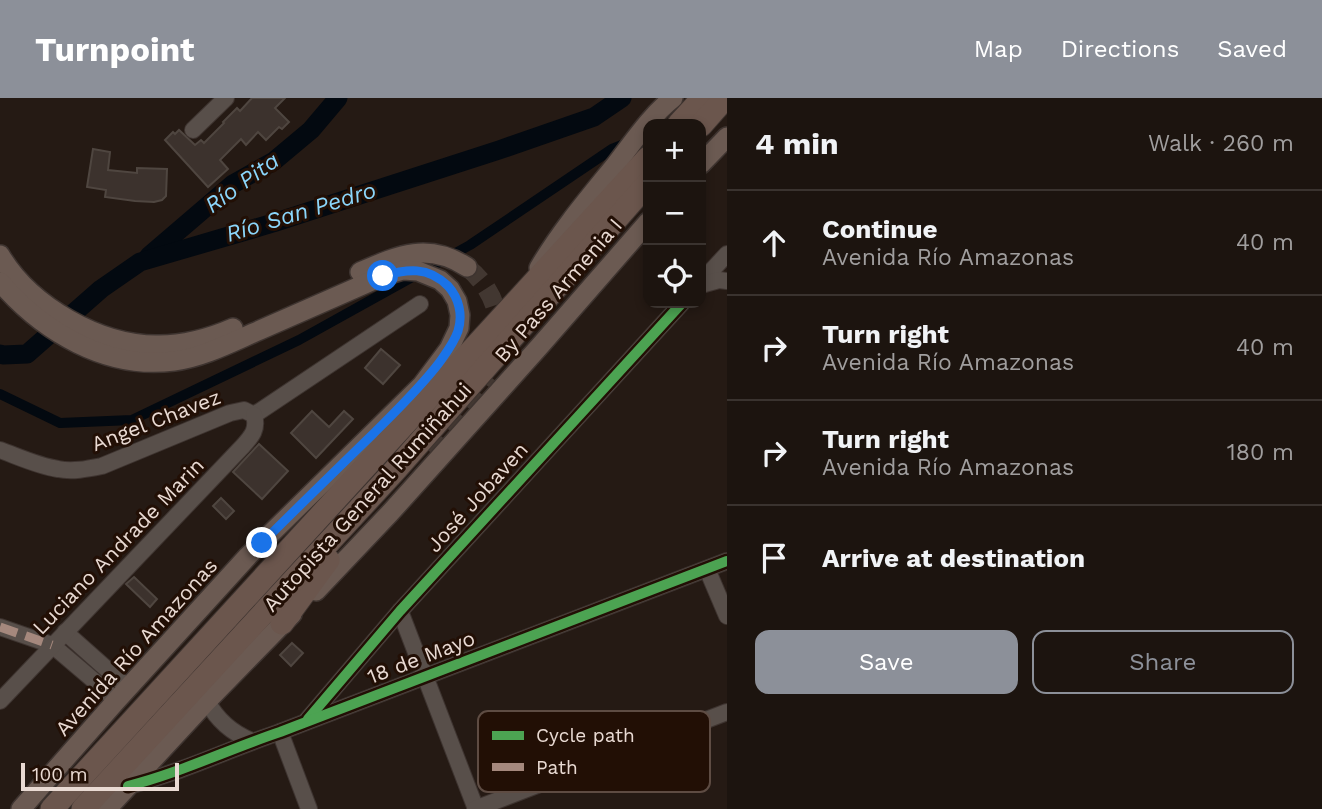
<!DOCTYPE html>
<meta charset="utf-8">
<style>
:root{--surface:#1c140f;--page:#29211d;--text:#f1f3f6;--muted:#a09e9e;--line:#3a332f;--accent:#8c9099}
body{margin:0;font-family:"Work Sans",sans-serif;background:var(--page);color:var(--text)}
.controls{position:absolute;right:21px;top:21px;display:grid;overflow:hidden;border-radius:14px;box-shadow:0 4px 10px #0003}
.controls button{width:63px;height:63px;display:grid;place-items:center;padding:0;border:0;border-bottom:2px solid var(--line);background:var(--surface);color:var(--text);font:35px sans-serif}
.scale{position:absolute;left:21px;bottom:18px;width:158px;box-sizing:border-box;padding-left:7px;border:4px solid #e9dad3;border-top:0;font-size:19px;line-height:24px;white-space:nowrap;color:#e9dad3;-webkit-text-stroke:5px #220f05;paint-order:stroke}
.stop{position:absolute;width:21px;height:21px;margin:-16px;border:5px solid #1a73e8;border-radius:50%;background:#fff}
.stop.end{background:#1a73e8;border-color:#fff;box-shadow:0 2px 7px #0008}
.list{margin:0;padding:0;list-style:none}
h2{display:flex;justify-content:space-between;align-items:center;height:91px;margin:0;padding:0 28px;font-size:30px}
h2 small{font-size:23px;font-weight:400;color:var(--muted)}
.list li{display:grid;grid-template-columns:46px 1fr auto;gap:21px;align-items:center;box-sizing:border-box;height:105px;padding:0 28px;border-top:2px solid var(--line)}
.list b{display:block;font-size:26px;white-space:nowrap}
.list p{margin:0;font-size:23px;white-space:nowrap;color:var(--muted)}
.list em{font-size:23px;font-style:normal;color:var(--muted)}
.actions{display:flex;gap:14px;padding:21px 28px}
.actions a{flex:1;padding:16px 0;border:2px solid var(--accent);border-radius:14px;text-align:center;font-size:24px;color:var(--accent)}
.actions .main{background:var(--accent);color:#fff}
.icon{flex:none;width:38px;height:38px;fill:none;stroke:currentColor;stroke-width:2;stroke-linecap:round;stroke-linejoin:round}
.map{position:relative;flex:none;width:727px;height:711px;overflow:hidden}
header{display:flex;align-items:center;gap:42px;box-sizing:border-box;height:98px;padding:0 35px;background:var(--accent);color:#fff}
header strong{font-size:33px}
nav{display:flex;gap:38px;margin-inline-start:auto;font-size:24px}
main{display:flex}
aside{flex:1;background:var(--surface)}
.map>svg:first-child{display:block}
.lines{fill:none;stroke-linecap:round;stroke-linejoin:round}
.canal{stroke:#030910;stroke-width:10}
.river{stroke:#030910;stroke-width:19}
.building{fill:#3c322d;stroke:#4f4640;stroke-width:2}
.major-tunnel{stroke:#423731;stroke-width:19;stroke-dasharray:19 10;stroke-linecap:butt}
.minor-casing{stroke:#3e3430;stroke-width:18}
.major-casing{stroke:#3e3430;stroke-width:22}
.highway-casing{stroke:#3e3430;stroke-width:25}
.minor{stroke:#584f4a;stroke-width:16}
.major{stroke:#6b5a52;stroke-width:19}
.highway{stroke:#6b564d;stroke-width:23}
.quiet{stroke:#a5887d;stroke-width:9;stroke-dasharray:18 9;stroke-linecap:butt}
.cycleway-casing{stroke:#220f05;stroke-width:15}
.cycleway{stroke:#4ca352;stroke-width:10}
.route{stroke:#1a73e8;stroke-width:9}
.labels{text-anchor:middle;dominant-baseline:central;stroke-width:6;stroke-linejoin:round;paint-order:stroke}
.street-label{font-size:21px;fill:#e9dad3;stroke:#220f05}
.water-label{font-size:23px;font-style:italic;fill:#8bd6fb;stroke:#220f05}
.key{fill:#220f05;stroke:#5e4c43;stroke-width:2}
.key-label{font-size:19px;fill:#e9dad3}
</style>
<header>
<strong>Turnpoint</strong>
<nav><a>Map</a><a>Directions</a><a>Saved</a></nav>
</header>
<main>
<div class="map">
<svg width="727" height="711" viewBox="0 0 727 711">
<rect width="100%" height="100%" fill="#251a14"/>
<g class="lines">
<polyline class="canal" points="0,296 60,325 132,322 299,242 470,147 612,51 627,45"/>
<g class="river">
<polyline points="149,158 233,86 274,63 311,32 338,0"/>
<polyline points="0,256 3,257 27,256 101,191 140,164 273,125 499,52 594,19 622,0"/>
</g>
</g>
<g class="building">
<polygon points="252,0 285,0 275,10 289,24 282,31 279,29 266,42 258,34 246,47 241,41 220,62 228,71 208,89 165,42 173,34 175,36 179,32 195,47 201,42 204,45 224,25 223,24 237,10 240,13"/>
<polygon points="93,51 110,54 108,72 137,75 137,70 167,71 166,98 162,102 154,104 135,103 105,99 106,92 87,89"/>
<polygon points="381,251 400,267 383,286 365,270"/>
<polygon points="312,313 329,329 344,313 353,321 316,360 291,335"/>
<polygon points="259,346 288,373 262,401 233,374"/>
<polygon points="221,400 234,413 226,421 213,408"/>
<polygon points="134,479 157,501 150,509 126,486"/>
<polygon points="292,545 303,555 291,568 280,557"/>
</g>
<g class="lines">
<g class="major-tunnel">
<path d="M467,169C489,187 499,209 499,236"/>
<polyline points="433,356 489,278"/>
</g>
<defs>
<g id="minor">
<polyline points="193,32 226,0"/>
<polyline points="701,184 727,156"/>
<polyline points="701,187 719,182 727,183"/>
<polyline points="254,317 420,206"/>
<path d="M0,352C19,359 38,368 58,371C72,374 87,371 102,368L230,315L244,312L254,317"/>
<polyline points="707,471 727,518"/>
<polyline points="400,513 476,711"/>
<polyline points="0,529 52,547 105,592 116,603"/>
<polyline points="65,534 128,590"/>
<path d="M0,603L243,348C252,338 258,331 254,317"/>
<path d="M207,603C217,622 232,635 252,643"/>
<polyline points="307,622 400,513 682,205"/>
<polyline points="280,634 309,711"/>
<path d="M128,688C180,675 229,651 280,634L727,463"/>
<polyline points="475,711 727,614"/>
</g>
<g id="major">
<polyline points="701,66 727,39"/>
<path d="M0,157C30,208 100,248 159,247C185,247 210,240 233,230"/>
<path d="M539,170C560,134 587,102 613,70C632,46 649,19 673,0"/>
<path d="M360,174C399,157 428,144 467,169"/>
<path d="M0,184C43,234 107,272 174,263C204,259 232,244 260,232C301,214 342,196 383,178L403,172L418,173L440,182L450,191L457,203L460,217L459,230L449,251L422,287L248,458L116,603L21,711"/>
<polyline points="316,493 390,415 539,249 648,124"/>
<polyline points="107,711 207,603 292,516"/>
</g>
<g id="highway">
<polyline points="679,26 703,0"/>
<polyline points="701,27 725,0"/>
<polyline points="282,525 328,462"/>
<polyline points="52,711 648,60"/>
<polyline points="83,711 397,370 648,85"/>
</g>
</defs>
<use href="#minor" class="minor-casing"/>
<use href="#major" class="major-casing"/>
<use href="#highway" class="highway-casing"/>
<use href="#minor" class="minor"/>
<use href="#major" class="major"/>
<use href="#highway" class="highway"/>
<polyline class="quiet" points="0,529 52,547"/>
<defs>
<g id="cycleway">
<polyline points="308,621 400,513 682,205"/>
<path d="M128,688C180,675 229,651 280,634L727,463"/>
</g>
</defs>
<use href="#cycleway" class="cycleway-casing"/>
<use href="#cycleway" class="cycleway"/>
</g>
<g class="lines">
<path class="route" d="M262,445C299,408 336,372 373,336C396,313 419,291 439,265C446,255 454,245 458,233C463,217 459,200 448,188C428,168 407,171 383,178"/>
</g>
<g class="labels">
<g class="street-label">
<text transform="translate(558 192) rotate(-49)">By Pass Armenia I</text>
<text transform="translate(156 322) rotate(-21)">Angel Chavez</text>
<text transform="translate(367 399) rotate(-48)">Autopista General Rumiñahui</text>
<text transform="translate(477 399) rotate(-48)">José Jobaven</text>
<text transform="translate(118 448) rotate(-46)">Luciano Andrade Marin</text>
<text transform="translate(136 549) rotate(-48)">Avenida Río Amazonas</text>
<text transform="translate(421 559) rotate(-21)">18 de Mayo</text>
</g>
<g class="water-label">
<text transform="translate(242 85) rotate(-36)">Río Pita</text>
<text transform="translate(301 114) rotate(-17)">Río San Pedro</text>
</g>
</g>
<rect x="478" y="613" width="232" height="81" rx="10" class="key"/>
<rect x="492" y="633" width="32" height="9" fill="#4ca352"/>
<rect x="492" y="665" width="32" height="8" fill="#a5887d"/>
<g class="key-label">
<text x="536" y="644">Cycle path</text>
<text x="536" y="676">Path</text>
</g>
</svg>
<div class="controls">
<button>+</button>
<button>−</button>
<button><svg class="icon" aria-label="locate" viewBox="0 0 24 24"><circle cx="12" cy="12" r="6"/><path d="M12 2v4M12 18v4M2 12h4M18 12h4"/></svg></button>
</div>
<div class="scale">100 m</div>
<div class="stop" style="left:383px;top:178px"></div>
<div class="stop end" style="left:262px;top:445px"></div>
</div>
<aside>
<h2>4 min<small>Walk · 260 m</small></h2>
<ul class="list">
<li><svg class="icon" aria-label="ahead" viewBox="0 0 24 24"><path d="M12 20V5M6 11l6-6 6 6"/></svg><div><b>Continue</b><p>Avenida Río Amazonas</p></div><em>40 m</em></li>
<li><svg class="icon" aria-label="right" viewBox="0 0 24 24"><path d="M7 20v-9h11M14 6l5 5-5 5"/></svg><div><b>Turn right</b><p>Avenida Río Amazonas</p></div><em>40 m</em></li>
<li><svg class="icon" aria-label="right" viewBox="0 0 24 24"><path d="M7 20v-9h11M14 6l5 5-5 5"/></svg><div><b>Turn right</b><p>Avenida Río Amazonas</p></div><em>180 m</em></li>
<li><svg class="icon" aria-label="arrive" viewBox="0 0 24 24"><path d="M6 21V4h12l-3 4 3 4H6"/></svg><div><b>Arrive at destination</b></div></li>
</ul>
<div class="actions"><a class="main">Save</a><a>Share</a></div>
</aside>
</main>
